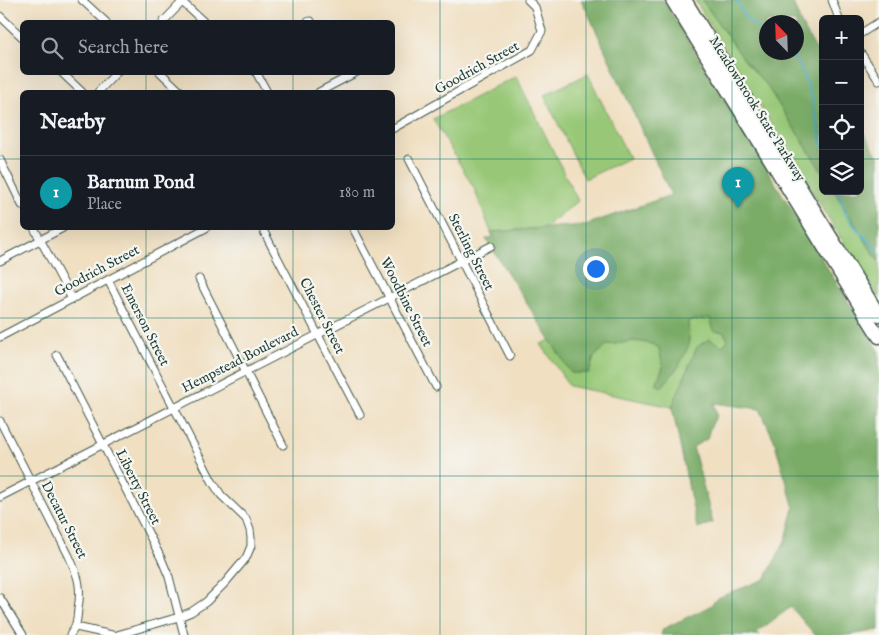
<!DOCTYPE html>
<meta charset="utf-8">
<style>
:root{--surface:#171b24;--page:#242831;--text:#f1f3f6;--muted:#9ea1a6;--line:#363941;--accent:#db2777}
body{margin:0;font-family:"IM FELL English",serif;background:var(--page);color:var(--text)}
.controls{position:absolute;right:15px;top:15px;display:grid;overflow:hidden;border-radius:8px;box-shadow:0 5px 20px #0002}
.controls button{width:45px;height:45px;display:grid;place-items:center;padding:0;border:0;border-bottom:1px solid var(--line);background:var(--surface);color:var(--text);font:25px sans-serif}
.compass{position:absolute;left:759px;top:15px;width:45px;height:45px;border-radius:50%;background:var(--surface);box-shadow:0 5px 20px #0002;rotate:337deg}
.you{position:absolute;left:595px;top:268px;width:18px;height:18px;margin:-12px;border:4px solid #fff;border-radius:50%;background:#1a73e8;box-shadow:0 0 0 8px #1a73e833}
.badge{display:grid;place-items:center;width:32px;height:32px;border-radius:50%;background:var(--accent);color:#fff;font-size:16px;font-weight:700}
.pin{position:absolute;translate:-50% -41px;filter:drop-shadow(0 1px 2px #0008)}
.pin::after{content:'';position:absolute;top:26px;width:18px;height:15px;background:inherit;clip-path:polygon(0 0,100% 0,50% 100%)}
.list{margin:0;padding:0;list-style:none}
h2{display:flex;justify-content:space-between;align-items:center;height:65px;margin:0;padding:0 20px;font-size:21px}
h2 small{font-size:16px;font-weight:400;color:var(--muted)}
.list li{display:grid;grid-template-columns:32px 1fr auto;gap:15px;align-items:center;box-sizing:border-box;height:75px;padding:0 20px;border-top:1px solid var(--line)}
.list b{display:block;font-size:19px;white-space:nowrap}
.list p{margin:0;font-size:16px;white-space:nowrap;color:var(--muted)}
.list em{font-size:16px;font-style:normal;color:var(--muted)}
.icon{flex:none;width:28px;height:28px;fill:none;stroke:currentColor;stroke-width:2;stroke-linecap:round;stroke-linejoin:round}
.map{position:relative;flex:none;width:879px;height:635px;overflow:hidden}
.search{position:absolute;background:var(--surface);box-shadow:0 5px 20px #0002;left:20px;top:20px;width:375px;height:55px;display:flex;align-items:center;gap:12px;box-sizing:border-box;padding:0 18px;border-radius:8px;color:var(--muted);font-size:19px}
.panel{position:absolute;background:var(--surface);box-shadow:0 5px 20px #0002;left:20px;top:90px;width:375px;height:140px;border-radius:8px}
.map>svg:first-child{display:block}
.green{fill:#98c877;stroke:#5c8256}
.forest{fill:#7aac68;stroke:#4c744e;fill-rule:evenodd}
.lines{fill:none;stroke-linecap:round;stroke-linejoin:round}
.stream{stroke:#45acc4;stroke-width:2}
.street-casing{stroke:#3e5549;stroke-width:9}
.highway-casing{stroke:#3e5549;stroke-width:15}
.street{stroke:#fff;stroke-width:7}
.highway{stroke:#fff;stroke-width:12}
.grid{fill:none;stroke:#0f766e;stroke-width:1;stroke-opacity:0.55}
.labels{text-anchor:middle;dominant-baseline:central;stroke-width:4.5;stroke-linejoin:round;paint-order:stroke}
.street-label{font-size:14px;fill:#1f3d34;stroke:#f6f6f2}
</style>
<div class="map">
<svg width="879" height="635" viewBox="0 0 879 635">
<rect width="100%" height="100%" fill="#f6f6f2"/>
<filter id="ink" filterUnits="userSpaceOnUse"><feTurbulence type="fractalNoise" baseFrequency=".02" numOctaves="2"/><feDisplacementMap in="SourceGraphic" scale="10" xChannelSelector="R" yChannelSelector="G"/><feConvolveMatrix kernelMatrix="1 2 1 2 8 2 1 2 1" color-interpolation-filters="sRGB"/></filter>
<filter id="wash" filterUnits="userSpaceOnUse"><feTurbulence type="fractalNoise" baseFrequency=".0096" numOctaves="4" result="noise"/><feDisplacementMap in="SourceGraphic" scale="20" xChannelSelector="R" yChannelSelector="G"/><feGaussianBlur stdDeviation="1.12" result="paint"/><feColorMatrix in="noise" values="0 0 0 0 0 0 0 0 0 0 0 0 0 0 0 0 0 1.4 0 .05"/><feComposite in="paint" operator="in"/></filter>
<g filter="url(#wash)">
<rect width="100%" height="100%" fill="#f0dfc1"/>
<g class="green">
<polygon points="695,0 702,0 745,61 767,86 823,173 823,191 834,191 879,262 879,300"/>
<polygon points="588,74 629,158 585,179 544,95"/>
<polygon points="516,76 578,201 544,228 491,232 474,188 433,119"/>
<polygon points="710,318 724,332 728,340 723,346 697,347 672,407 569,386 541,344 551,340 571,373 589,373 594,357 607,345 635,341 653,344 659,348 663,367 656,384 689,345 688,321"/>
</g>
<g class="forest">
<polygon points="581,0 663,0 879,352 879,630 850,635 815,635 791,607 757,632 760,635 661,635 663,629 710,606 717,598 765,579 786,539 794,508 774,440 760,409 714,403 717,415 710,428 707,439 693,447 713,523 697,528 672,407 697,347 709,339 723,346 728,340 724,332 714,331 710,318 688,321 689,345 679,366 662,387 656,384 663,367 659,348 652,344 635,341 607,345 594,357 589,373 571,373 486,239 493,237 491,232 585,225 671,195 587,11"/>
<path d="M702,0H792L801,24L823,61V173L767,86L745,61ZM796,22V52H766V22Z"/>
<polygon points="860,126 878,157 879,157 879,262 834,191 860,191"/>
</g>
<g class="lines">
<g class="stream">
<polyline points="736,0 746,18 752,24 766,32"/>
<polyline points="791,52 803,72 811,95 823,148"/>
<polyline points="838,191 846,215 856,228 879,252"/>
</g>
</g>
</g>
<g filter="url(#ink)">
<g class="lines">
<defs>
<g id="street">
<polyline points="82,0 106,22"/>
<polyline points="180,0 204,22"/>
<polyline points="832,0 839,19"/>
<polyline points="0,16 22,37"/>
<polyline points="163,22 184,0"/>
<polyline points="307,22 311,21"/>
<polyline points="860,34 879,22"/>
<polyline points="860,52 879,81"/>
<polyline points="61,72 82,92"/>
<polyline points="160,72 181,92"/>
<polyline points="256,72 267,92"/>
<polyline points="98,92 117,72"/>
<polyline points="319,92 357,72"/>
<polyline points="392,129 532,50 542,31 535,7 528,0"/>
<polyline points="409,159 510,356"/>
<polyline points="0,160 22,205"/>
<polyline points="34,228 72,299"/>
<polyline points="262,228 360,415"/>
<polyline points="353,228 436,387"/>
<polyline points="0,261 63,228"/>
<polyline points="199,279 283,445"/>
<polyline points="108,280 212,481 221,495 246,519 250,530 251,538 251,546 246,558 225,583 206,602 191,612 179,617 117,635"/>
<polyline points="0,337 206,228"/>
<polyline points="57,355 161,558 169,577 184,635"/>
<path d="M0,421L69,556C78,576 82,586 78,609C77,620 77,626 70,635"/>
<polyline points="0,497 491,246"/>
<polyline points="0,598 23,635"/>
<polyline points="76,627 112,635"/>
</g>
<g id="highway">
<polyline points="672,0 879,337"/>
<polyline points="685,0 879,315"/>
</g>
</defs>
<use href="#street" class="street-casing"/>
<use href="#highway" class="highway-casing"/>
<use href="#street" class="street"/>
<use href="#highway" class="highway"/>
</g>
</g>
<path class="grid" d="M146,0V22M293,0V22M440,0V635M586,0V635M732,0V635M146,72V92M293,72V92M0,159H22M392,159H823M860,159H879M146,228V635M293,228V635M0,318H879M0,476H879"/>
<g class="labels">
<g class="street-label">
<text transform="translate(477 68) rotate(-29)">Goodrich Street</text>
<text transform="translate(757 109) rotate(58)">Meadowbrook State Parkway</text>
<text transform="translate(471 252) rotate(63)">Sterling Street</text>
<text transform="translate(97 271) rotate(-28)">Goodrich Street</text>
<text transform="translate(406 302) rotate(63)">Woodbine Street</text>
<text transform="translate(322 316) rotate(63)">Chester Street</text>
<text transform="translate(145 325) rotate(63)">Emerson Street</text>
<text transform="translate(240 360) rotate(-27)">Hempstead Boulevard</text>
<text transform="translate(138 487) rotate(63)">Liberty Street</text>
<text transform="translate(64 520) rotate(63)">Decatur Street</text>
</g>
</g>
</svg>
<div class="controls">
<button>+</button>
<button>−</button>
<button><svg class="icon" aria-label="locate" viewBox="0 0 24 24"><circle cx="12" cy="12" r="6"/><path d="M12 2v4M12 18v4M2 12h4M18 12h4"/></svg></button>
<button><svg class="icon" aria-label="layers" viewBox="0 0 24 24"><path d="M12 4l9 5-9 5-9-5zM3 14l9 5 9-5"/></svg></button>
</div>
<svg class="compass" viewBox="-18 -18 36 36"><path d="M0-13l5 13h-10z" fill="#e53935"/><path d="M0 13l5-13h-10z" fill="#9ea1a6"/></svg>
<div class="you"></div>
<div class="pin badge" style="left:738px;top:208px;background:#0f9aa8">1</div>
<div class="search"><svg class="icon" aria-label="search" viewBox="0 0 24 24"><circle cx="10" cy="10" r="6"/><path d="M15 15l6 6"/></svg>Search here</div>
<section class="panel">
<h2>Nearby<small></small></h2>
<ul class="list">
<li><span class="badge" style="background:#0f9aa8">1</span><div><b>Barnum Pond</b><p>Place</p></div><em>180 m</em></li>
</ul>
</section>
</div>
